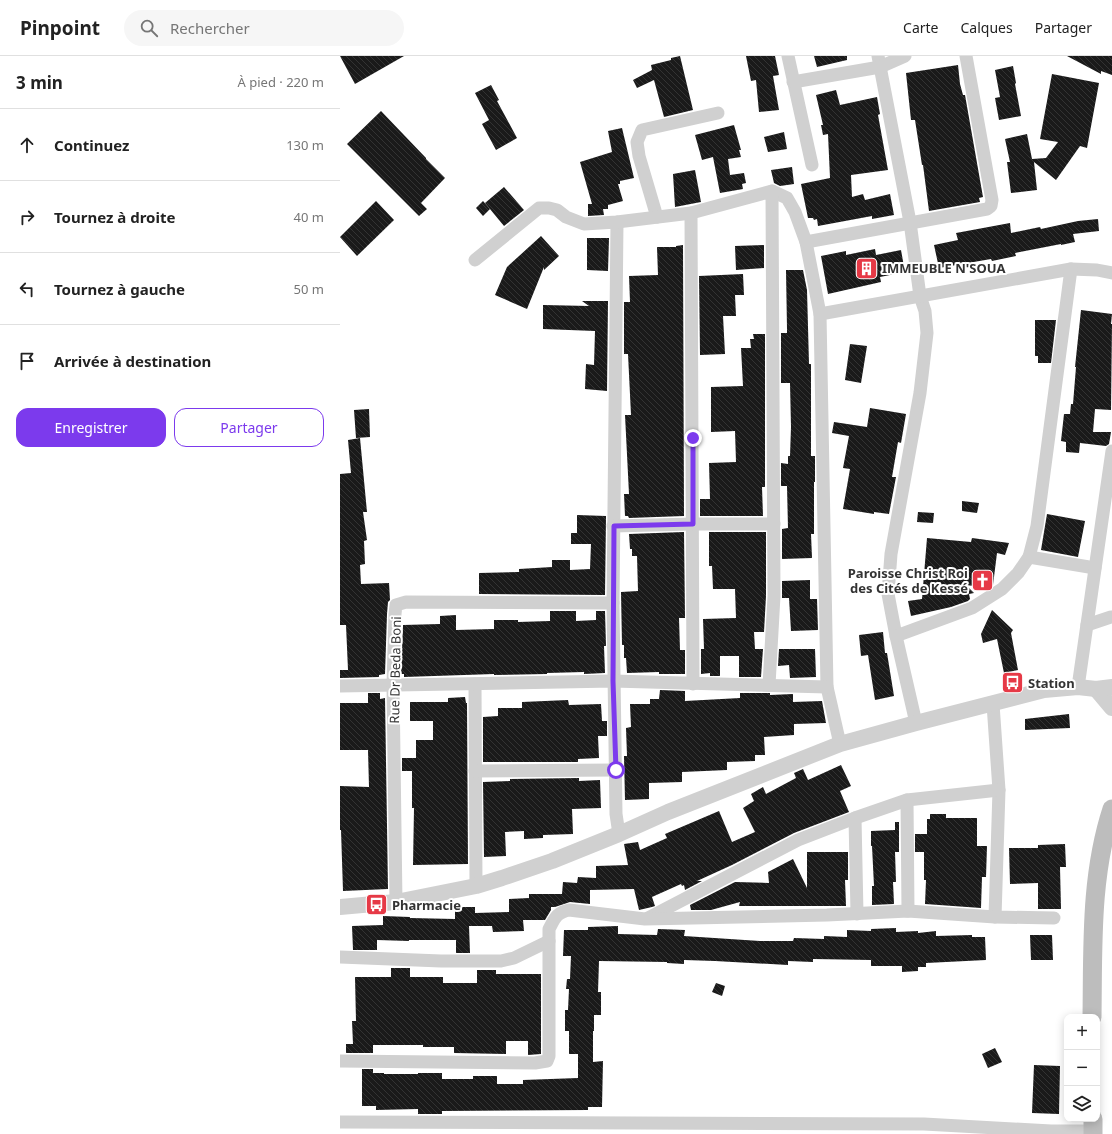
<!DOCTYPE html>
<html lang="fr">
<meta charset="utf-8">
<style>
:root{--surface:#fff;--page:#f6f6f6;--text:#222;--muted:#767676;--line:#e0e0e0;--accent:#7c3aed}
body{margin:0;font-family:"Noto Sans",sans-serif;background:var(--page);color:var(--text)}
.controls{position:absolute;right:12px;bottom:12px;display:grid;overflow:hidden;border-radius:8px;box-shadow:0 2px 10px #0003}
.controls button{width:36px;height:36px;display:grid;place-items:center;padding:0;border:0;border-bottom:1px solid var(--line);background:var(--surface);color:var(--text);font:20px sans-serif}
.stop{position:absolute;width:12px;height:12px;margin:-9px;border:3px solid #7c3aed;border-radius:50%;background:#fff}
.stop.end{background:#7c3aed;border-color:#fff;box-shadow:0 1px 4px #0008}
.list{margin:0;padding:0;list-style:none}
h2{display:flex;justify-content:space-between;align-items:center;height:52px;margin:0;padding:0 16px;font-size:17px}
h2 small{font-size:13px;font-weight:400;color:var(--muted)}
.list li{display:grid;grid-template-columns:26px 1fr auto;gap:12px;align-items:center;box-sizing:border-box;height:72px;padding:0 16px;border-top:1px solid var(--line)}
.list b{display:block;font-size:15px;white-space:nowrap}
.list em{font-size:13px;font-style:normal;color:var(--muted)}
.actions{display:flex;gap:8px;padding:12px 16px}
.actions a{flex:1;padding:9px 0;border:1px solid var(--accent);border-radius:12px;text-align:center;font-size:14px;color:var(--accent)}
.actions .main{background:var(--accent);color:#fff}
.icon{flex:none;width:22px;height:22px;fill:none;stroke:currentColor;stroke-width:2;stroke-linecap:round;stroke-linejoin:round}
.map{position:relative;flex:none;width:772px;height:1078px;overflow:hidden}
header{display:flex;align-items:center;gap:24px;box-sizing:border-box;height:56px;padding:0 20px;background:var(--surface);border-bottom:1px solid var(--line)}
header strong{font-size:19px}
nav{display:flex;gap:22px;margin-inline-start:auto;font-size:14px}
.search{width:280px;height:36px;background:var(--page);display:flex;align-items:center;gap:10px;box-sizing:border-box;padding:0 14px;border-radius:22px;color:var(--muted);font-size:15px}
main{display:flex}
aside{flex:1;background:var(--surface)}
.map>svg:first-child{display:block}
.building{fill:url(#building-back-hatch)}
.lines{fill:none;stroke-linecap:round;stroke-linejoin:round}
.minor{stroke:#d0d0d0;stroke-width:13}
.tertiary{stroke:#d0d0d0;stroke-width:16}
.secondary{stroke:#bdbdbd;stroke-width:19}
.route{stroke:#7c3aed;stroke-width:5}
.labels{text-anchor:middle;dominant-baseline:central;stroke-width:4;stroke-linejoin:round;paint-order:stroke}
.poi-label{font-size:13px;font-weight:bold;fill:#333;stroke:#fff;text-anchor:start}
.street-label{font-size:13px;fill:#333;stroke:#fff}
</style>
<header>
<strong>Pinpoint</strong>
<div class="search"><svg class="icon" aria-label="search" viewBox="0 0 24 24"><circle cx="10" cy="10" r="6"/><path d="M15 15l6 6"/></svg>Rechercher</div>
<nav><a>Carte</a><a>Calques</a><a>Partager</a></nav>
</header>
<main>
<aside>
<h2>3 min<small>À pied · 220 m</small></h2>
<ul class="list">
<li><svg class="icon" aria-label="ahead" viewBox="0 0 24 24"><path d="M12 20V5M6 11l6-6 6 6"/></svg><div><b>Continuez</b></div><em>130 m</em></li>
<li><svg class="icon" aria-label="right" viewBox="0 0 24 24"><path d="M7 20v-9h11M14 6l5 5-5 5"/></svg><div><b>Tournez à droite</b></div><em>40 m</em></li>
<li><svg class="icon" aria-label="left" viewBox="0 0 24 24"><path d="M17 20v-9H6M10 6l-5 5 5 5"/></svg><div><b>Tournez à gauche</b></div><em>50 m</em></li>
<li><svg class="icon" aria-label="arrive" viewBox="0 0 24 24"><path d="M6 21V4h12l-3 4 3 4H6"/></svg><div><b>Arrivée à destination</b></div></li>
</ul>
<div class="actions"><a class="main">Enregistrer</a><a>Partager</a></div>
</aside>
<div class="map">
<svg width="772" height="1078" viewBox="0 0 772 1078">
<defs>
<pattern id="building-back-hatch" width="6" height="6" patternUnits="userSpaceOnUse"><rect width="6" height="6" fill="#1a1a1a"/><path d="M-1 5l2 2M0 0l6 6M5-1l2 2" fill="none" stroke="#333"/></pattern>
</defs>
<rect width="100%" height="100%" fill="#fff"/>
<g class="building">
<polygon points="0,0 64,0 15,28"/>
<polygon points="340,0 353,54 324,61 314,24 297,32 293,24 312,14 311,9 331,4 331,2"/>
<polygon points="406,0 435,0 439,19 433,20 439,54 419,56 416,24 411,25"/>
<polygon points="474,0 507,0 507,4 477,11"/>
<polygon points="727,0 772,0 772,19 761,15 761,18"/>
<polygon points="618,9 620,28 623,39 625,39 643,141 639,142 640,146 589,155 583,109 582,109 575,64 571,64 566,17"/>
<polygon points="673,10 676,27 675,28 681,60 659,64 655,42 660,41 655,14"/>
<polygon points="712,18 759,27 747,92 740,90 716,124 694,106 697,134 671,137 667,106 670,106 665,83 687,78 692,103 706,102 718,86 700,83"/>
<polygon points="151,29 159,44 157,45 177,82 156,94 142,68 149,64 135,37"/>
<polygon points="496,34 500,49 537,41 540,58 538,59 548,114 511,119 512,141 523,138 525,144 550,138 554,159 532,163 532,160 478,170 477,163 474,164 473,162 468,162 461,128 490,122 488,78 483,79 481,69 483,69 476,39"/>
<polygon points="41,55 86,102 86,103 105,122 81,147 87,153 79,160 7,88"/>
<polygon points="394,69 401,94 399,94 401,101 388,103 390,119 404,117 406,127 402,128 403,133 380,137 373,101 362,104 355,79"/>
<polygon points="282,72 294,122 280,125 280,128 278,128 283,145 268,149 268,153 263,153 264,159 248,160 248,148 252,148 240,106 272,96 268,75"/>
<polygon points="444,76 447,93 428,96 424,81"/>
<polygon points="452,111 454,128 440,130 434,127 431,114"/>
<polygon points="355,114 361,146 335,151 333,118"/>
<polygon points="164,131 184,154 164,170 145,147"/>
<polygon points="36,145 54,164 17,200 0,181"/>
<polygon points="143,145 150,153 143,160 136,152"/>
<polygon points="758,163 759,175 733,178 735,186 721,189 721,188 675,197 676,200 652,205 651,203 599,212 594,189 618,184 616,177 670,167 671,177 700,171 701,173 738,165"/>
<polygon points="201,180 219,200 204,214 204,211 187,253 155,239 167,211"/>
<polygon points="247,182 269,182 268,215 247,214"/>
<polygon points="343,189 344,460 289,462 288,460 285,460 284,438 289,438 285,359 291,359 288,298 284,298 284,246 290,246 289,220 318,219 317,191 336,191 336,190"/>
<polygon points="424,189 424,212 396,214 395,190"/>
<polygon points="535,193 536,199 561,194 565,216 540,221 541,226 488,238 481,200 506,195 506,199"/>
<polygon points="446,214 463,214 467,234 469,308 471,308 471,400 475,400 475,426 474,426 474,478 471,478 472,502 442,503 442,473 448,472 447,430 441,430 441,407 448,408 448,400 450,400 451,371 450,327 441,327 441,277 447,277 447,273"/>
<polygon points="403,218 404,239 395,239 396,260 383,260 385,298 360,299 359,220"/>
<polygon points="242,245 268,245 267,335 245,333 246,308 254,309 255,275 203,273 203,249 249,250"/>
<polygon points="741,254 772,258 771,268 772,268 771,354 755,353 753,376 771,376 769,388 766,390 740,387 739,397 726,396 726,386 721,385 724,358 730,358 731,348 733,348 736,311 735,311"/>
<polygon points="695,264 716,264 711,307 698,307 698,300 695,300"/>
<polygon points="413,278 425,278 425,431 422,431 423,460 360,460 360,443 370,443 369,407 396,406 395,375 371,376 371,331 403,330 401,292 411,292 410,283 414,283"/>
<polygon points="510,288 527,290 521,327 505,324"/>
<polygon points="530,352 566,358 561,387 558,386 552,421 556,421 549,458 534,456 534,458 503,453 510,413 503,412 509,380 492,377 494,366 527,371"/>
<polygon points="29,353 30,381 16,382 14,354"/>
<polygon points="20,382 27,456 23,456 27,484 24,485 25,508 20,509 21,528 49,527 50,544 48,546 47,558 45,618 39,619 39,621 0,622 0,614 8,614 6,569 0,569 0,418 11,417 8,384"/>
<polygon points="622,445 639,447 637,457 622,455"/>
<polygon points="578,456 594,457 593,467 577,466"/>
<polygon points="707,458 745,465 738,501 701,494"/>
<polygon points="237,459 266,460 265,539 139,538 139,517 179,516 179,513 212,511 212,504 230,504 230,514 250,513 251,488 231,488 231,477 237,477"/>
<polygon points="344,476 345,562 339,562 340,594 345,594 345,618 319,618 319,616 287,617 286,602 284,602 284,589 282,589 281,536 298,535 297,500 292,500 292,493 290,493 289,478"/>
<polygon points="369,476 426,476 426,540 424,576 414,576 415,593 423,593 421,621 399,621 399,600 380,600 380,620 370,620 370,617 361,618 361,593 364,593 363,563 396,562 395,533 373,533 372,510 369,510"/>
<polygon points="587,482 631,486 632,482 669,487 665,499 657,497 653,529 649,532 626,529 634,537 629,538 630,543 628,545 611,551 571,560 568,545 582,543"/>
<polygon points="470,524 470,543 477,543 478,574 451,575 449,542 442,542 442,525"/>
<polygon points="652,554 673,574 671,577 678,614 664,617 657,583 643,587 641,578"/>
<polygon points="210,555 236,555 236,565 256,564 256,555 265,555 266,590 264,590 265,617 244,618 244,616 207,617 207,618 154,619 154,618 64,621 64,618 61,618 63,569 100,568 100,560 116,559 116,574 154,573 154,564 178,564 178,566 210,565"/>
<polygon points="543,576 545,597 547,597 554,640 535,644 528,599 521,600 519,579"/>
<polygon points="439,593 475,593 476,621 450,622 449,609 438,610"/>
<polygon points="320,634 345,635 345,645 400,642 400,637 430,637 430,639 453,638 453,646 482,645 486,667 454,668 454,679 424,681 425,699 415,699 415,705 387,706 387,714 342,716 342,726 309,727 309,743 285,744 284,700 287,700 286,672 291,671 290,648 310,648 310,643 319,643"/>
<polygon points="28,637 40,637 40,643 45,642 48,833 3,835 1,774 0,774 0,730 29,731 28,694 0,694 0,647 28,647"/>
<polygon points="125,641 126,647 127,647 128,808 73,809 74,752 72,752 72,715 62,715 62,702 76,702 76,684 93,684 93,665 70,665 70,646 108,646 108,642"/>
<polygon points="228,644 229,649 261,648 262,665 267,665 267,680 258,680 259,702 238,703 238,706 143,706 143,661 158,660 158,652 182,652 182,646"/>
<polygon points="729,658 730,672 685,674 685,663"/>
<polygon points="501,709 511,730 500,735 509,756 454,777 392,809 357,825 362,825 345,834 344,829 342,830 341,828 312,841 315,850 312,851 299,854 294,833 250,834 250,848 230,846 215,851 211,851 211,854 205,864 183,864 184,875 153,876 152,870 129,870 130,897 116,897 116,884 69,884 69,885 37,884 37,894 13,894 12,870 43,869 43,860 70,861 70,862 115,863 115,851 135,851 135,857 169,856 169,843 189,842 189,838 222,838 223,826 237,827 238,821 256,822 256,810 288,809 284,788 298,786 300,794 327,782 325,778 379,755 392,786 415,776 403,752 414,745 411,738 423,731 426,738 456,722 454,717 463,713 468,724"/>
<polygon points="239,722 239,725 260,724 261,752 232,753 233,778 203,779 203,782 184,783 184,775 165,776 166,800 144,801 143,726 170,725 170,723"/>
<polygon points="590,758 606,758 606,762 637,762 637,790 647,790 646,821 642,821 641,852 585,848 586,824 584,824 584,796 575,796 575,778 587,778 587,763 590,763"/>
<polygon points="555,766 559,766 559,796 555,796 556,826 553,826 554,848 532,849 532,830 534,830 532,790 531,790 531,775 555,774"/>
<polygon points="725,788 726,811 720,811 721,853 698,853 698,827 670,828 669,792 698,792 698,789"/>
<polygon points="467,796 508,796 508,824 505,824 506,850 399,850 400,846 371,854 351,854 350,849 395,826 429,827 428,816 453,803 467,832"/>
<polygon points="278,870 278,878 317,879 318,873 345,874 344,880 420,885 453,885 454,882 484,883 484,880 507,881 507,874 531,875 531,873 556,872 556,876 578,875 578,877 596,875 596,880 632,879 632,881 645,881 646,904 586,907 586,911 578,911 578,915 562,916 562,910 531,910 531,904 473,903 473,906 448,905 448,909 375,905 344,904 344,908 327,907 327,906 259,905 258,936 261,936 261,959 254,959 254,975 253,975 253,1006 263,1005 262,1051 248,1051 248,1054 102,1055 102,1058 78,1058 78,1053 36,1054 36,1050 22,1050 22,1013 33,1013 33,1017 44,1017 44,1018 78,1018 78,1017 102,1017 102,1023 133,1023 133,1020 157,1020 157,1028 183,1028 183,1024 238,1022 238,998 229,998 229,975 225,975 225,954 228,954 229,933 226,933 227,923 230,923 231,900 223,900 224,874 248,874 248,871"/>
<polygon points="690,879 712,879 713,904 691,904"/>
<polygon points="51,912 70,912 70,921 103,921 103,927 137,927 137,914 156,914 156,918 201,918 201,998 188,999 188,985 166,985 166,998 114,997 114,991 83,991 83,989 33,989 33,997 6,997 6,988 13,988 12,965 16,965 15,921 51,921"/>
<polygon points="376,927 385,930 382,940 372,936"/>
<polygon points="655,992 662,1006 648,1012 642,998"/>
<polygon points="694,1009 720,1010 719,1058 692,1057"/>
</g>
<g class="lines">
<g class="minor">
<polyline points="448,0 472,109"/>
<polyline points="538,0 570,166 580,240 585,255 587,277 580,337 551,498 548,538 556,580 576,667"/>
<polyline points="453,26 540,11 565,0"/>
<polyline points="432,135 447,142 455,156 466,186 480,258 487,631 500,688"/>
<polyline points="351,157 353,628"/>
<polyline points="317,161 299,100 297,86 302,74 378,57"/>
<polyline points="277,166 273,547 276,758 279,778"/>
<polyline points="466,186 647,153 651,150 652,144 626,0"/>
<polyline points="135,204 199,152 209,152 217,154 226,161 244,168 277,166 351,157 432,135 434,540 429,629"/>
<polyline points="480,258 731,213 757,214 772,217"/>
<polyline points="273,470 353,468 434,468"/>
<polyline points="689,501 755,512"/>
<polyline points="747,569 771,561"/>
<polyline points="556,580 632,552 662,533 678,517 689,501 697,470 731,213"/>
<polyline points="135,628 136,830"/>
<polyline points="0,630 273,625 487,631"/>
<polyline points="738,631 772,395"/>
<polyline points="653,648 659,734 655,861"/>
<polyline points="135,715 276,714"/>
<polyline points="567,744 568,855"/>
<polyline points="515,762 517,858"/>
<polyline points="56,846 53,629 55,558 56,549 66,546 273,547"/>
<polyline points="308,862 458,784 515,762 567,744 659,734"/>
<polyline points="0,901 101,905 161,905 174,902 209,885"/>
<path d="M0,1005L195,1007L207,1005L209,1000V873C215,862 216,857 229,854L305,863L487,859L568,855L655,861L714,862"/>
<polyline points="0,1066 584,1068 711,1075 753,1075"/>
</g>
<g class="tertiary">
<polyline points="756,633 772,652"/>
<polyline points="0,851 56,846 136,830 162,822 212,805 279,778 328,756 500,688 576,667 704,634 738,631 756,633 772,631"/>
</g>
<g class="secondary">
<path d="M752,961C753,892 750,820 772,753"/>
<polyline points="753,1063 753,1078"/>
</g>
</g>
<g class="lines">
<polyline class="route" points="276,714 273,625 274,470 353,468 353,382"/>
</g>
<defs>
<symbol id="building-square" viewBox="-11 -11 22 22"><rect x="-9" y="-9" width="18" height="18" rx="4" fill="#e63946" stroke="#fff"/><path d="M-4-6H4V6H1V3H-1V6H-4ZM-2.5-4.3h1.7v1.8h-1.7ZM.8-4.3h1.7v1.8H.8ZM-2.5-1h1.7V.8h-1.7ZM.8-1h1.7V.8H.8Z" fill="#fff"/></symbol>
<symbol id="church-square" viewBox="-11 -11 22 22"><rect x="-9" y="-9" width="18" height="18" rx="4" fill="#e63946" stroke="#fff"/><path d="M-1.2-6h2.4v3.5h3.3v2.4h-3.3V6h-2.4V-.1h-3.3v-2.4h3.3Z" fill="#fff"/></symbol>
<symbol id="bus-square" viewBox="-11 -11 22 22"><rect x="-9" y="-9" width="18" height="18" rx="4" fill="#e63946" stroke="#fff"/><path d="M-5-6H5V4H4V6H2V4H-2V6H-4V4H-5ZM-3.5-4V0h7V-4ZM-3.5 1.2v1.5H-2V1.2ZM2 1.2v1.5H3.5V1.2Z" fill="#fff"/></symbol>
</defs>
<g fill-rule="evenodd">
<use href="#building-square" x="514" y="200" width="25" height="25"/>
<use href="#church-square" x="630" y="512" width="25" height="25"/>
<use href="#bus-square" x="660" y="614" width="25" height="25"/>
<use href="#bus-square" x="24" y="836" width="25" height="25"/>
</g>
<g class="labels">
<g class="poi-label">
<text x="542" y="212">IMMEUBLE N'SOUA</text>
<text x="628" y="517" text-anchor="end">Paroisse Christ Roi<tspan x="628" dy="15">des Cités de Kessé</tspan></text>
<text x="688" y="627">Station</text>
<text x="52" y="849">Pharmacie</text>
</g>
<g class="street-label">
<text transform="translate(55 614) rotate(-89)">Rue Dr Beda Boni</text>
</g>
</g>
</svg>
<div class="controls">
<button>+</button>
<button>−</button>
<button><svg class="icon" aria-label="layers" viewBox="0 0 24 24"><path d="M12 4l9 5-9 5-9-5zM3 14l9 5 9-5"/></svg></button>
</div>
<div class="stop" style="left:276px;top:714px"></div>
<div class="stop end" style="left:353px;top:382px"></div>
</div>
</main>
